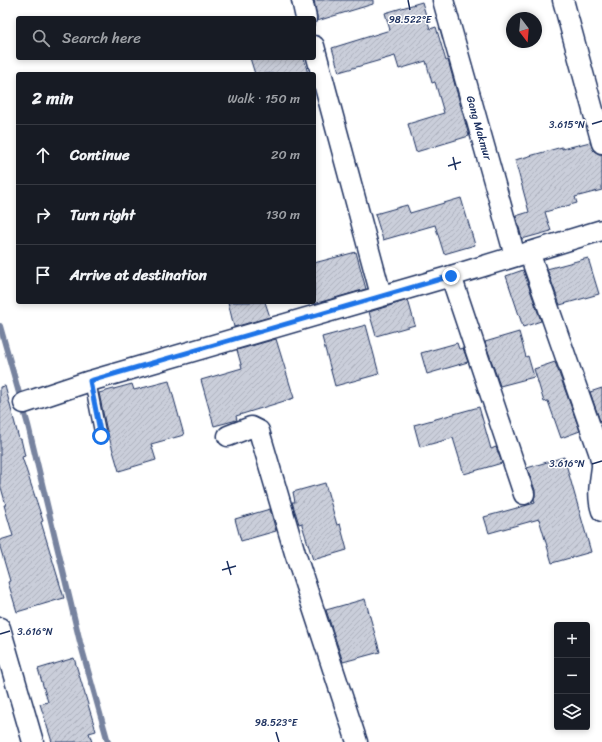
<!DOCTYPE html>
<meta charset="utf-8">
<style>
:root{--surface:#171b24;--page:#242831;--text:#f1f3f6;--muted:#9ea1a6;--line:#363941}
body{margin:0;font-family:Sriracha,sans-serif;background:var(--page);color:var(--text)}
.controls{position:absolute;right:12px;bottom:12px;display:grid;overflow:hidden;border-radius:4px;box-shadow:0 2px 6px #0003}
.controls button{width:36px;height:36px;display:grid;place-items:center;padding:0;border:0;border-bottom:1px solid var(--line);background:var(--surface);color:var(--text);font:20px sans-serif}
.compass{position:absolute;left:506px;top:12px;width:36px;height:36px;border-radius:50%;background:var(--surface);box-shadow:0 2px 6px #0003;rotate:164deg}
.stop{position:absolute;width:12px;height:12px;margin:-9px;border:3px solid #1a73e8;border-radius:50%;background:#fff}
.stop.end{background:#1a73e8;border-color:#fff;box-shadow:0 1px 4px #0008}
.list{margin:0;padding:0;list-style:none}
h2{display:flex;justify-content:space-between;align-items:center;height:52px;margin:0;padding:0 16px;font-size:17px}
h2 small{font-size:13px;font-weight:400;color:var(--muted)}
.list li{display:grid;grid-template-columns:26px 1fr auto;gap:12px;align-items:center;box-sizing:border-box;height:60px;padding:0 16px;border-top:1px solid var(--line)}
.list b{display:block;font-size:15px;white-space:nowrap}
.list em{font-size:13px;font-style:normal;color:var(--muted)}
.icon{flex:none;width:22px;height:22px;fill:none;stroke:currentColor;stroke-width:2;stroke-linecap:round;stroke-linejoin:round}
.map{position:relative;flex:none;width:602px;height:742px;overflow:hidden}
.search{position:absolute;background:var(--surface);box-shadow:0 2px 6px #0003;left:16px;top:16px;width:300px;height:44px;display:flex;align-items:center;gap:10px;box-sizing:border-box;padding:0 14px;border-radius:4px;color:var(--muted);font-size:15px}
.panel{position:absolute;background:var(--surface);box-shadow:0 2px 6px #0003;left:16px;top:72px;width:300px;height:232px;border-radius:4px}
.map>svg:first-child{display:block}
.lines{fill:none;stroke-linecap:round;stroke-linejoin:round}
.stream{stroke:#77839f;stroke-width:6}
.building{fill:url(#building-hatch);stroke:#1b2f5e}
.lane-casing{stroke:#1b2f5e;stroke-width:13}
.street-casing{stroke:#1b2f5e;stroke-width:23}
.lane{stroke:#fff;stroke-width:10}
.street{stroke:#fff;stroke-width:20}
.route{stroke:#1a73e8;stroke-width:5}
.ticks{fill:none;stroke:#1b2f5e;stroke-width:1.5}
.labels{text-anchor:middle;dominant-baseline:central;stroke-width:3;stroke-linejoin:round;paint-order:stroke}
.street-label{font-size:11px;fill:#1b2f5e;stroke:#fff}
.ticks-label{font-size:10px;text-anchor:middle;fill:#1b2f5e;stroke:#fff;stroke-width:3;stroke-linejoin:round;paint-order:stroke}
</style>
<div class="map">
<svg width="602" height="742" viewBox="0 0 602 742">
<defs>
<pattern id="building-hatch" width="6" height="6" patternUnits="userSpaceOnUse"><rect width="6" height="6" fill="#caceda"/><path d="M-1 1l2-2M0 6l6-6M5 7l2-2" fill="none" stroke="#adb1be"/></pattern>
</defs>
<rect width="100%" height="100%" fill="#fff"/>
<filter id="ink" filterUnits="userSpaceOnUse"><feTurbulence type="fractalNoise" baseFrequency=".025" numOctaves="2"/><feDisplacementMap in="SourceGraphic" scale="8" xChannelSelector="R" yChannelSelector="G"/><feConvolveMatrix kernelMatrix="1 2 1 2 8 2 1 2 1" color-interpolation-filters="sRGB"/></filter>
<g filter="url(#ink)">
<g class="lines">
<polyline class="stream" points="0,326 28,425 80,642 108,742"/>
</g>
<g class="building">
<polygon points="314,0 373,0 373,4 317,21 317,16"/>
<polygon points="422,2 430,29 436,27 446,61 448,60 469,136 416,152 408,124 444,113 435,82 432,83 426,61 399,69 395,56 339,72 332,48 390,30 385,13"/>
<polygon points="250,58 304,58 308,74 255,74"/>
<polygon points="590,142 594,151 599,154 602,154 602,190 575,197 577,203 545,212 551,231 522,239 516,216 529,212 515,160 562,147 562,149"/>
<polygon points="461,198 475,245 444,254 435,225 383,240 375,214 407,205 410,213"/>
<polygon points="356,252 366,289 314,304 314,263"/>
<polygon points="588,258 599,294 560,305 547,269"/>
<polygon points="523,270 541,321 523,327 506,276"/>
<polygon points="408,300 415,325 376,336 369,312"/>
<polygon points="228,302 265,302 270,317 234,327"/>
<polygon points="366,325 379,374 335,386 322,337"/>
<polygon points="519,332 526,357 528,356 534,377 500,386 485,342"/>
<polygon points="276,339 294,398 236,416 237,420 214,426 201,380 242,368 237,350"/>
<polygon points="457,343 459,349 463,348 468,362 427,374 421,353"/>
<polygon points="555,362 580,431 561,438 548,401 544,402 534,369"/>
<polygon points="169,381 184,435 151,444 156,460 119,471 106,427 99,393 132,384 134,390"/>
<polygon points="5,386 19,439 21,439 25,456 22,457 43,521 41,522 64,598 17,612 8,582 10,581 0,547 0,540 13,536 4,505 6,505 0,484 0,387"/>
<polygon points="602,388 602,423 601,424 590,392"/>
<polygon points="479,407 491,449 496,447 502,463 464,474 453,438 420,447 414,425"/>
<polygon points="564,457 591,552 552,563 539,519 489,533 484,517 535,503 534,499 535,496 535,490 527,468"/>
<polygon points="325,483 337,525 340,524 347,550 313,560 302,525 302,523 299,524 292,502 295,502 293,492"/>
<polygon points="270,509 276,531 241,541 235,519"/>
<polygon points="365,599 380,652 343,662 326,610"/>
<polygon points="74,658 96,731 89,733 92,742 52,742 40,704 48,702 38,669"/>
</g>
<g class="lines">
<defs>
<polyline id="lane" points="90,381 101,437"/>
<g id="street">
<polyline points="302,0 306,18"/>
<polyline points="443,0 515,256"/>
<polyline points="563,0 602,143"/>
<polyline points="314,46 381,295"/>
<polyline points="529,252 599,452 602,463"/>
<polyline points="451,276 524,494"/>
<polyline points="24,403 90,381 451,276 602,230"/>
<polyline points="228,436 251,427 259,431 295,553 357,742"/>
<path d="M602,467C600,482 597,497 602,511"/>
<polyline points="0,628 33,742"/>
</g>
</defs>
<use href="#lane" class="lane-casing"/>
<use href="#street" class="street-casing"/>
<use href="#lane" class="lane"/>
<use href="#street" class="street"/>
</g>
</g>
<g class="lines" filter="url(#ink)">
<polyline class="route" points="101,436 90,381 451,276"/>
</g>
<path class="ticks" d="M408,0L410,10M592,124L602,121M453,157L456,170M448,166L461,162M592,464L602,461M227,561L231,575M222,570L236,566M0,634L10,631M276,732L279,742"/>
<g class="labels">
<g class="street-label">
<text transform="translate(479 128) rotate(74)">Gang Makmur</text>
</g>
</g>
<g class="ticks-label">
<text x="410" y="23">98.522°E</text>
<text x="567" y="128">3.615°N</text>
<text x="567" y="467">3.616°N</text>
<text x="35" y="635">3.616°N</text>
<text x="276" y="726">98.523°E</text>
</g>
</svg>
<div class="controls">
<button>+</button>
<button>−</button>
<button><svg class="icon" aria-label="layers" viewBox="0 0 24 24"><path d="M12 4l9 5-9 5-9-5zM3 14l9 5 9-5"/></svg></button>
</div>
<svg class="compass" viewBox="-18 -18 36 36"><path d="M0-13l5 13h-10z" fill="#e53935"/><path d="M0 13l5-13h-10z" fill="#9ea1a6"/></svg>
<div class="stop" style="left:101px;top:436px"></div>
<div class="stop end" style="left:451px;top:276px"></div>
<div class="search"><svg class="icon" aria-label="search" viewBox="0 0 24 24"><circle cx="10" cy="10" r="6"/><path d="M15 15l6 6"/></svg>Search here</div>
<section class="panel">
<h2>2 min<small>Walk · 150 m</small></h2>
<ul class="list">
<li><svg class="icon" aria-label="ahead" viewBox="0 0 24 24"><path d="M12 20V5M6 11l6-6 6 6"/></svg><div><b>Continue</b></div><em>20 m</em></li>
<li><svg class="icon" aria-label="right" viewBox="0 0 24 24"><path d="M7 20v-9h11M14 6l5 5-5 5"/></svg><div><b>Turn right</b></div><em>130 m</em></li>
<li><svg class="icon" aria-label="arrive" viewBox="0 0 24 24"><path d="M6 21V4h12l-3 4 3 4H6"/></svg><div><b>Arrive at destination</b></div></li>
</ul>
</section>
</div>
